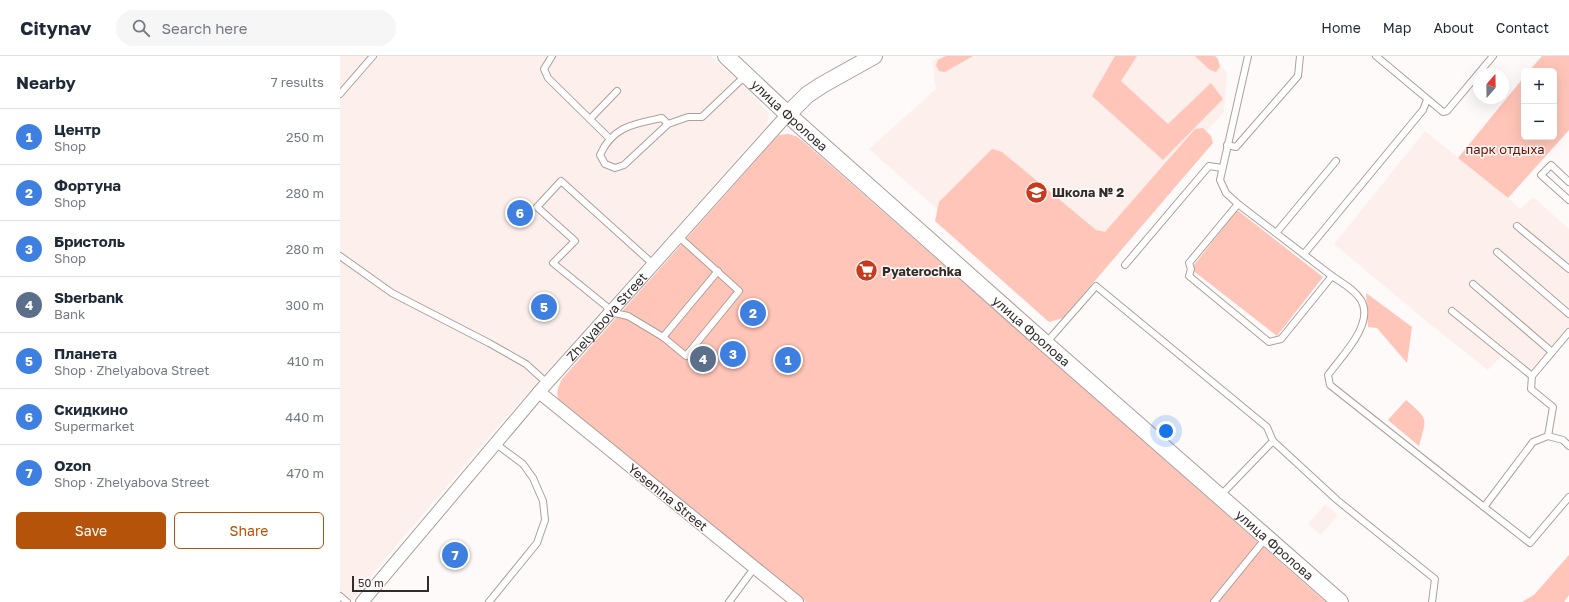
<!DOCTYPE html>
<meta charset="utf-8">
<style>
:root{--surface:#fff;--page:#f6f6f7;--text:#1f2937;--muted:#747a83;--line:#e0e1e3;--accent:#b45309}
body{margin:0;font-family:"Golos Text",sans-serif;background:var(--page);color:var(--text)}
.controls{position:absolute;right:12px;top:12px;display:grid;overflow:hidden;border-radius:6px;box-shadow:0 4px 16px #0002}
.controls button{width:36px;height:36px;display:grid;place-items:center;padding:0;border:0;border-bottom:1px solid var(--line);background:var(--surface);color:var(--text);font:20px sans-serif}
.compass{position:absolute;left:1133px;top:12px;width:36px;height:36px;border-radius:50%;background:var(--surface);box-shadow:0 4px 16px #0002;rotate:20deg}
.scale{position:absolute;left:12px;bottom:10px;width:77px;box-sizing:border-box;padding-left:4px;border:2px solid #312c2a;border-top:0;font-size:11px;line-height:14px;white-space:nowrap;color:#312c2a;-webkit-text-stroke:3px #fdfaf9;paint-order:stroke}
.you{position:absolute;left:826px;top:375px;width:14px;height:14px;margin:-10px;border:3px solid #fff;border-radius:50%;background:#1a73e8;box-shadow:0 0 0 6px #1a73e833}
.badge{display:grid;place-items:center;width:26px;height:26px;border-radius:50%;background:var(--accent);color:#fff;font-size:13px;font-weight:700}
.pin{position:absolute;translate:-50% -50%;border:2px solid #fff;box-shadow:0 1px 4px #0006}
.list{margin:0;padding:0;list-style:none}
h2{display:flex;justify-content:space-between;align-items:center;height:52px;margin:0;padding:0 16px;font-size:17px}
h2 small{font-size:13px;font-weight:400;color:var(--muted)}
.list li{display:grid;grid-template-columns:26px 1fr auto;gap:12px;align-items:center;box-sizing:border-box;height:56px;padding:0 16px;border-top:1px solid var(--line)}
.list b{display:block;font-size:15px;white-space:nowrap}
.list p{margin:0;font-size:13px;white-space:nowrap;color:var(--muted)}
.list em{font-size:13px;font-style:normal;color:var(--muted)}
.actions{display:flex;gap:8px;padding:12px 16px}
.actions a{flex:1;padding:9px 0;border:1px solid var(--accent);border-radius:6px;text-align:center;font-size:14px;color:var(--accent)}
.actions .main{background:var(--accent);color:#fff}
.icon{flex:none;width:22px;height:22px;fill:none;stroke:currentColor;stroke-width:2;stroke-linecap:round;stroke-linejoin:round}
.map{position:relative;flex:none;width:1229px;height:546px;overflow:hidden}
header{display:flex;align-items:center;gap:24px;box-sizing:border-box;height:56px;padding:0 20px;background:var(--surface);border-bottom:1px solid var(--line)}
header strong{font-size:19px}
nav{display:flex;gap:22px;margin-inline-start:auto;font-size:14px}
.search{width:280px;height:36px;background:var(--page);display:flex;align-items:center;gap:10px;box-sizing:border-box;padding:0 14px;border-radius:22px;color:var(--muted);font-size:15px}
main{display:flex}
aside{flex:1;background:var(--surface)}
.map>svg:first-child{display:block}
.built{fill:#fdefec}
.green{fill:#ffc5b8}
.lines{fill:none;stroke-linecap:round;stroke-linejoin:round}
.service-casing{stroke:#ad9f9c;stroke-width:8}
.minor-casing{stroke:#ad9f9c;stroke-width:14}
.tertiary-casing{stroke:#ad9f9c;stroke-width:18}
.service{stroke:#fff;stroke-width:6}
.minor{stroke:#fff;stroke-width:12}
.tertiary{stroke:#fff;stroke-width:16}
.labels{text-anchor:middle;dominant-baseline:central;stroke-width:3;stroke-linejoin:round;paint-order:stroke}
.street-label{font-size:13px;fill:#312c2a;stroke:#fdfaf9}
.park-label{font-size:13px;fill:#6c1100;stroke:#fdfaf9}
.poi-label{font-size:13px;font-weight:bold;fill:#312c2a;stroke:#fdfaf9;text-anchor:start}
</style>
<header>
<strong>Citynav</strong>
<div class="search"><svg class="icon" aria-label="search" viewBox="0 0 24 24"><circle cx="10" cy="10" r="6"/><path d="M15 15l6 6"/></svg>Search here</div>
<nav><a>Home</a><a>Map</a><a>About</a><a>Contact</a></nav>
</header>
<main>
<aside>
<h2>Nearby<small>7 results</small></h2>
<ul class="list">
<li><span class="badge" style="background:#3f7fe0">1</span><div><b>Центр</b><p>Shop</p></div><em>250 m</em></li>
<li><span class="badge" style="background:#3f7fe0">2</span><div><b>Фортуна</b><p>Shop</p></div><em>280 m</em></li>
<li><span class="badge" style="background:#3f7fe0">3</span><div><b>Бристоль</b><p>Shop</p></div><em>280 m</em></li>
<li><span class="badge" style="background:#5c6f8a">4</span><div><b>Sberbank</b><p>Bank</p></div><em>300 m</em></li>
<li><span class="badge" style="background:#3f7fe0">5</span><div><b>Планета</b><p>Shop · Zhelyabova Street</p></div><em>410 m</em></li>
<li><span class="badge" style="background:#3f7fe0">6</span><div><b>Скидкино</b><p>Supermarket</p></div><em>440 m</em></li>
<li><span class="badge" style="background:#3f7fe0">7</span><div><b>Ozon</b><p>Shop · Zhelyabova Street</p></div><em>470 m</em></li>
</ul>
<div class="actions"><a class="main">Save</a><a>Share</a></div>
</aside>
<div class="map">
<svg width="1229" height="546" viewBox="0 0 1229 546">
<rect width="100%" height="100%" fill="#fdfaf9"/>
<g class="built">
<polygon points="0,0 371,0 418,44 429,59 427,69 422,75 161,367 48,499 10,546 0,546"/>
<polygon points="601,0 870,0 887,16 884,56 710,253 529,93 596,33 592,5"/>
<polygon points="1085,75 1181,153 1193,141 1229,173 1229,281 1192,324 1162,299 1148,314 1085,264 994,188"/>
<polygon points="985,448 998,459 981,479 968,468"/>
</g>
<g class="green">
<polygon points="606,0 633,0 605,16 599,15 596,9 598,4"/>
<polygon points="775,0 797,0 781,25 828,68 871,27 883,43 823,104 752,40"/>
<polygon points="855,0 875,0 878,3 880,11 876,16 870,14"/>
<polygon points="1202,0 1229,0 1229,74 1168,142 1118,102 1184,21 1184,81 1214,81 1214,15 1189,15"/>
<polygon points="863,72 871,80 873,87 723,262 709,266 595,165 599,146 652,93 662,96 756,174 765,176 855,73"/>
<path d="M448,78L456,80L464,86L986,546H466L221,349C215,339 217,333 222,323L434,84L439,79Z"/>
<polygon points="897,154 983,221 937,280 851,213"/>
<polygon points="1026,237 1072,271 1067,307 1037,272 1028,271"/>
<path d="M1066,344C1089,364 1087,361 1079,390L1048,364Z"/>
<polygon points="1229,499 1229,539 1224,546 1182,546 1194,539"/>
</g>
<g class="lines">
<defs>
<g id="service">
<polyline points="212,0 204,13 208,22 270,83"/>
<path d="M908,0L880,124L886,137L898,148L849,207L851,213L849,220L929,286L941,283L992,220C1002,227 1014,233 1021,244C1035,268 1001,301 988,319L990,329L1144,451L1193,386L1208,380L1223,384L1229,390"/>
<polyline points="1036,0 1103,56 1107,55 1153,0"/>
<polyline points="0,38 33,0"/>
<polyline points="250,63 277,35"/>
<path d="M328,68L322,62C294,68 273,70 260,99L265,108L275,112L284,109L328,68L348,61H362L406,19"/>
<polyline points="887,89 896,91 958,20 960,0"/>
<polyline points="1229,126 1211,109 1201,119 1229,144"/>
<polyline points="898,148 992,220"/>
<polyline points="1177,170 1229,213"/>
<polyline points="936,177 996,105"/>
<polyline points="1157,196 1229,258"/>
<polyline points="964,198 1083,54 1087,44"/>
<polyline points="0,200 52,237 149,287 186,308 207,327"/>
<polyline points="313,208 221,125 197,151 235,185 213,207 266,250 270,256 288,260 323,281 346,300 399,235 338,180"/>
<polyline points="785,209 869,110 882,112"/>
<polyline points="1133,228 1212,296"/>
<polyline points="1112,255 1192,320"/>
<polyline points="323,281 378,215"/>
<polyline points="706,287 756,230 927,371 933,385 881,439"/>
<polyline points="1208,380 1213,351 1191,333 1192,320 1229,276"/>
<polyline points="933,385 997,444 1095,523 1092,546"/>
<polyline points="1144,451 1190,487 1229,441"/>
<polyline points="0,540 7,546"/>
<polyline points="149,546 197,487 205,464 203,445 193,422 183,408 156,388"/>
<polyline points="389,546 415,511"/>
<polyline points="874,546 926,482"/>
</g>
<g id="minor">
<polyline points="199,336 457,546"/>
<path id="s1" d="M22,546L199,336L448,58"/>
</g>
<g id="tertiary">
<path id="s2" d="M386,0L455,65L706,288L1000,546"/>
<polyline points="448,58 467,39 482,29 534,0"/>
</g>
</defs>
<use href="#service" class="service-casing"/>
<use href="#minor" class="minor-casing"/>
<use href="#tertiary" class="tertiary-casing"/>
<use href="#service" class="service"/>
<use href="#minor" class="minor"/>
<use href="#tertiary" class="tertiary"/>
</g>
<defs>
<symbol id="school-disc" viewBox="-11 -11 22 22"><circle r="9.5" fill="#c53b1e" stroke="#fdfaf9"/><path d="M0-5L7-2L0 1L-7-2ZM-4 1L0 2.5L4 1V4Q0 6-4 4Z" fill="#fff"/></symbol>
<symbol id="supermarket-disc" viewBox="-11 -11 22 22"><circle r="9.5" fill="#c53b1e" stroke="#fdfaf9"/><path d="M-6-5.5h2.5l.6 2H6L4.5 2H-2.5L-4.4-4H-6ZM-1.5 3.2a1.3 1.3 0 1 0 .1 0ZM3 3.2a1.3 1.3 0 1 0 .1 0Z" fill="#fff"/></symbol>
</defs>
<g fill-rule="evenodd">
<use href="#school-disc" x="684" y="124" width="25" height="25"/>
<use href="#supermarket-disc" x="514" y="202" width="25" height="25"/>
</g>
<g class="labels">
<g class="street-label">
<text stroke="none"><textPath href="#s2" startOffset="87">улица Фролова</textPath></text>
<text stroke="none"><textPath href="#s1" startOffset="376">Zhelyabova Street</textPath></text>
<text stroke="none"><textPath href="#s2" startOffset="411">улица Фролова</textPath></text>
<text transform="translate(328 441) rotate(39)">Yesenina Street</text>
<text stroke="none"><textPath href="#s2" startOffset="735">улица Фролова</textPath></text>
</g>
<g class="park-label">
<text x="1165" y="93">парк отдыха</text>
</g>
<g class="poi-label">
<text x="712" y="136">Школа № 2</text>
<text x="542" y="215">Pyaterochka</text>
</g>
</g>
</svg>
<div class="controls">
<button>+</button>
<button>−</button>
</div>
<svg class="compass" viewBox="-18 -18 36 36"><path d="M0-13l5 13h-10z" fill="#e53935"/><path d="M0 13l5-13h-10z" fill="#747a83"/></svg>
<div class="scale">50 m</div>
<div class="you"></div>
<div class="pin badge" style="left:448px;top:304px;background:#3f7fe0">1</div>
<div class="pin badge" style="left:413px;top:257px;background:#3f7fe0">2</div>
<div class="pin badge" style="left:393px;top:298px;background:#3f7fe0">3</div>
<div class="pin badge" style="left:363px;top:303px;background:#5c6f8a">4</div>
<div class="pin badge" style="left:204px;top:251px;background:#3f7fe0">5</div>
<div class="pin badge" style="left:180px;top:157px;background:#3f7fe0">6</div>
<div class="pin badge" style="left:115px;top:499px;background:#3f7fe0">7</div>
</div>
</main>
